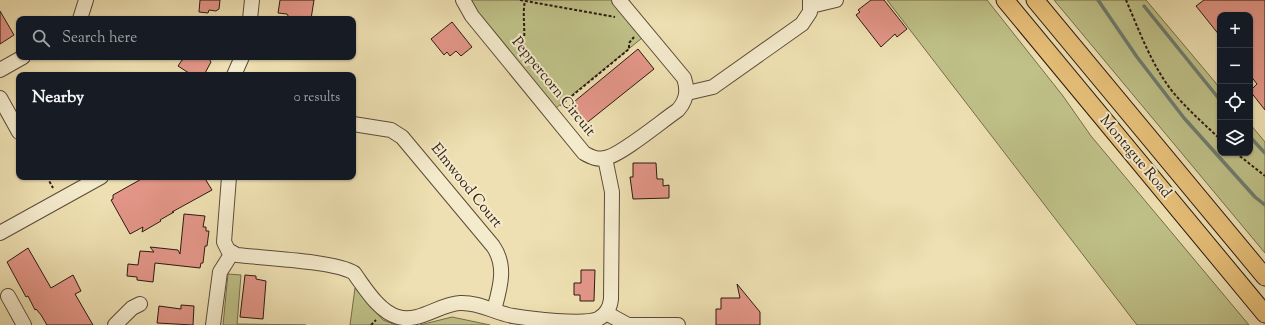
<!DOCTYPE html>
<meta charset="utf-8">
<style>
:root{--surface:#171b24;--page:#242831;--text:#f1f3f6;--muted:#9ea1a6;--line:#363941}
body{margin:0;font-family:"Sorts Mill Goudy",serif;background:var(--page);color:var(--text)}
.controls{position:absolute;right:12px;top:12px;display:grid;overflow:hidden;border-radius:8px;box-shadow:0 1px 3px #0004}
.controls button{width:36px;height:36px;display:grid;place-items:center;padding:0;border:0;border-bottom:1px solid var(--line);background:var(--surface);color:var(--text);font:20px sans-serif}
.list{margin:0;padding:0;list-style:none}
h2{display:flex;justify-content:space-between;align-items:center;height:52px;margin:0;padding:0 16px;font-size:17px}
h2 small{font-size:13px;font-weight:400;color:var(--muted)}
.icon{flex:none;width:22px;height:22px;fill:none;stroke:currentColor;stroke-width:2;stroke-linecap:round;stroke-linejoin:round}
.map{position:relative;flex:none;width:1265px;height:325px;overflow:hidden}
.search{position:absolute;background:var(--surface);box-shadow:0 1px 3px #0004;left:16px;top:16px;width:340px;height:44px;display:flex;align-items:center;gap:10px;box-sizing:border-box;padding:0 14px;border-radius:8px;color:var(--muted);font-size:15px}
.panel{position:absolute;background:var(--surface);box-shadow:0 1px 3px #0004;left:16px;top:72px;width:340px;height:108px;border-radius:8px}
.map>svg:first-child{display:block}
.green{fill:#bfc188;stroke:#766d4c}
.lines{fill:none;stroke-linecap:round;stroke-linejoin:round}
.stream{stroke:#6d7b6f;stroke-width:3.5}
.building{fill:#e39688;stroke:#2c1911}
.minor-casing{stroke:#5c4b39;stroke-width:16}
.major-casing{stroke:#2c1911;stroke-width:19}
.path{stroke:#2c1911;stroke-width:2;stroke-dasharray:3 2;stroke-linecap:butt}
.minor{stroke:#f4ebcd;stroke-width:14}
.major{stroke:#e7c079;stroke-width:17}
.labels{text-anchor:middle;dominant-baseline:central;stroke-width:4;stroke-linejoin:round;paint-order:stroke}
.street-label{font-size:15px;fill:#2c1911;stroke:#f4ebcd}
</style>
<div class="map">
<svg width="1265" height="325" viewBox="0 0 1265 325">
<rect width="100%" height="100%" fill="#eee0b2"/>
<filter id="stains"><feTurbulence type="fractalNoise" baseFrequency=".005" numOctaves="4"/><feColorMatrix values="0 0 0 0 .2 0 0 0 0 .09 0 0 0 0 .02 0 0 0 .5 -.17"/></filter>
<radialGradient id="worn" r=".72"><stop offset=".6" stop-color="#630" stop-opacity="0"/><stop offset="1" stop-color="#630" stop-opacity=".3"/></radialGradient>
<g class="green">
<polygon points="463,0 619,0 647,34 551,112"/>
<polygon points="887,0 987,0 1063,96 1091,136 1249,325 1137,325"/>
<polygon points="1054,0 1146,0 1220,88 1220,153 1250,153 1250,124 1265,142 1265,253"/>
<polygon points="228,274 241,275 237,324 306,325 223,325"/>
<polygon points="355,288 383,320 396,325 350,325"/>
<polygon points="452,317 490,325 420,325"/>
</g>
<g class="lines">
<g class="stream">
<polyline points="1098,0 1137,57 1184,118 1255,197 1265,205"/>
<polyline points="1144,6 1220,100"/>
<polyline points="1250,137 1265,153"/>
</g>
</g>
<g class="building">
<polygon points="200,0 220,0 219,9 216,11 209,10 208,13 199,12"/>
<polygon points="280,0 314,0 311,19 295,17 290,19 287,14 278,13"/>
<polygon points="871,0 884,0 907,29 897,37 895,34 881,47 856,15 860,12 858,10"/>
<polygon points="1204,0 1265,0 1265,110 1250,91 1257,84 1250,75 1250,15 1220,15 1220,36 1196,6"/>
<polygon points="0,11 14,35 0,44"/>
<polygon points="452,22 472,47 461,56 456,51 450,56 447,52 444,55 431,39"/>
<polygon points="638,49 654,69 584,125 569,106"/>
<polygon points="190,57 208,57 211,62 204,75 192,75 178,66 182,60"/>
<polygon points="633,163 656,163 657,179 663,179 663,186 669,185 669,198 633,199 630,177 633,177"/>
<polygon points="145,177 148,179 152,177 204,177 212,190 172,212 174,212 160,220 161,221 142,232 143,227 130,234 111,200 113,199 113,195"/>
<polygon points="184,214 205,216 203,227 206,227 206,231 209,231 207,246 205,246 203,263 201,263 200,268 155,263 153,282 137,280 137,277 127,276 128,264 138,265 140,251 154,252 150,247 178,250 180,254"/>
<polygon points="28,248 51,288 73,275 81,291 75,294 93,325 47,325 41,315 36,309 35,310 28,296 26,297 7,262"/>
<polygon points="581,270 595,270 594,301 580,301 580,295 574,295 574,283 581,283"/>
<polygon points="245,275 256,276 256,279 266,281 263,319 240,317"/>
<polygon points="737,284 760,312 760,325 716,325 716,309 721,309 721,298 740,298"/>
<polygon points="181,305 194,306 193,325 157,323 159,306 181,309"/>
</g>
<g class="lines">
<defs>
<g id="minor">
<path d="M463,0L472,16L584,153C591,157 597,160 605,158C620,156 663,120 678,110C687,100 688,90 684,78L619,0"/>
<polyline points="811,6 836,0"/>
<polyline points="80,19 86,0"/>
<polyline points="250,19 252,0"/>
<polyline points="0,70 23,57"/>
<polyline points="234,75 242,57"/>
<polyline points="687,93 713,87 802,24 810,12 810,0"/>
<polyline points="0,98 19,132"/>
<path d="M353,124L391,130L402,137L493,246C507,266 500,288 494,310"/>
<path d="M229,177L224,242L228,250L237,255C262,258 336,261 354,273C365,288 379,312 398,317C420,323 439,304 460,303C479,302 495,313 513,316C530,319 584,325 598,319C606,315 610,308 611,299L612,192L605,158"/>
<polyline points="0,233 101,177"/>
<polyline points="8,296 24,325"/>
<polyline points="606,313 628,325 678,325"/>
<polyline points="115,325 132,308 140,304"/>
<polyline points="213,325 220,272 232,253"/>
</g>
<g id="major">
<polyline points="1005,0 1265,314"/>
<polyline points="1035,0 1265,277"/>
</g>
</defs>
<use href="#minor" class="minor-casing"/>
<use href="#major" class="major-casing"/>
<g class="path">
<polyline points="520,0 615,17"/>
<path d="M1126,0C1139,30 1151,64 1172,91C1186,108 1203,123 1220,139"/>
<path d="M519,55C529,40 521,19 525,1"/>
<polyline points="561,106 562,104 629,49 629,43 634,37"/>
<polyline points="1236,153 1265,176"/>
<polyline points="47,177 53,188"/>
<polyline points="371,325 376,320"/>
</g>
<use href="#minor" class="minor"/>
<use href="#major" class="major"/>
</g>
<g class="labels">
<g class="street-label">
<text transform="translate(553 87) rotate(51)">Peppercorn Circuit</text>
<text transform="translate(1135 157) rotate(50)">Montague Road</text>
<text transform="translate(466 186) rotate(51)">Elmwood Court</text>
</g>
</g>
<rect width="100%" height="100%" filter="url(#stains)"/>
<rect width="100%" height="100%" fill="url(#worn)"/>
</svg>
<div class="controls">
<button>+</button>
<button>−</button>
<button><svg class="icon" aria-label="locate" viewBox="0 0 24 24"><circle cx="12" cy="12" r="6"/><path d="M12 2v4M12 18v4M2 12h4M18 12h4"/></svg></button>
<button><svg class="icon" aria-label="layers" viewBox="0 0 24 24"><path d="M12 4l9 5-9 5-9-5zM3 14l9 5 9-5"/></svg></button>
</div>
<div class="search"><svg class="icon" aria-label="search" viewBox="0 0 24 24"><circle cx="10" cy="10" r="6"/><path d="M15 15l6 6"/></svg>Search here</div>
<section class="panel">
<h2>Nearby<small>0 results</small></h2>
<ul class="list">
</ul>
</section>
</div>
